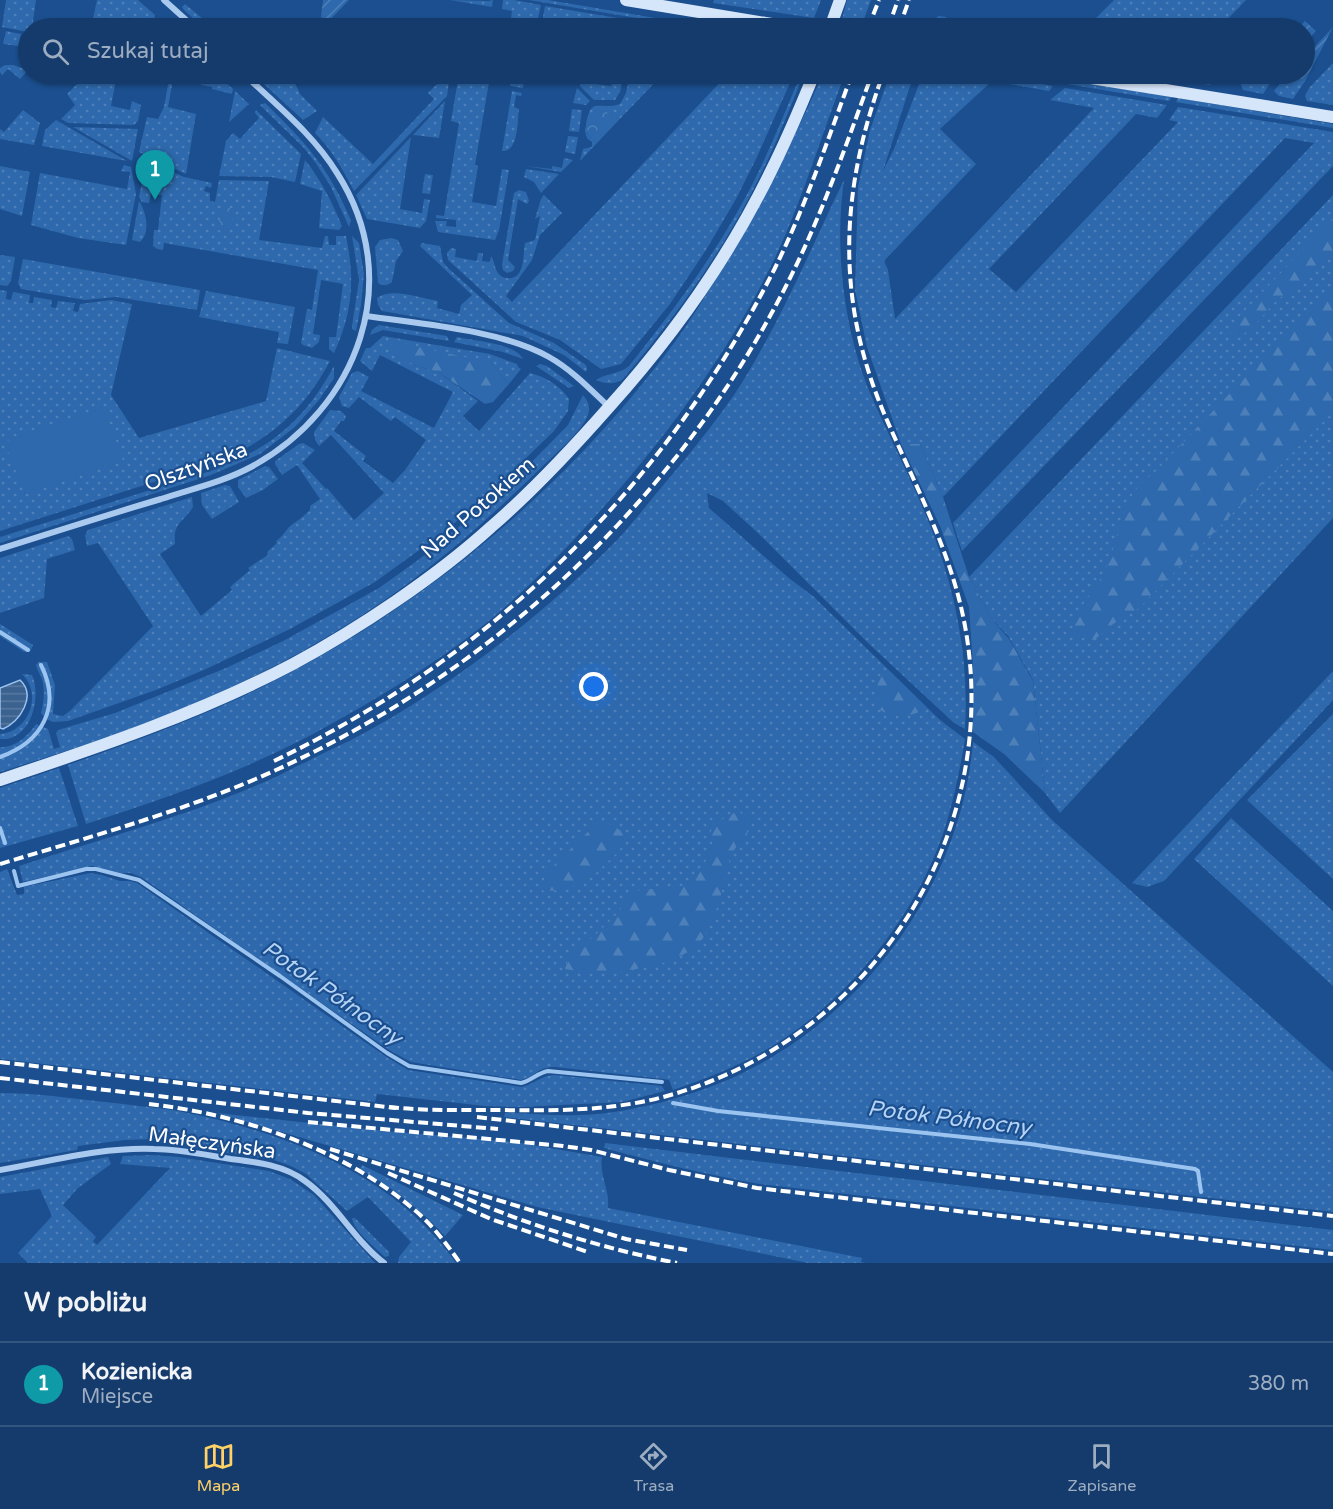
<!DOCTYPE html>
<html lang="pl">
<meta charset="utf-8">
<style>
:root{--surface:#143b6b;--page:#1d4271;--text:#f1f3f6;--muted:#9dadc1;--line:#33557e;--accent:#ffd166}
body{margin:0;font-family:"Varela Round",sans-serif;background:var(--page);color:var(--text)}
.you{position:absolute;left:594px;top:687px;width:21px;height:21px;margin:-15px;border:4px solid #fff;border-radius:50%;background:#1a73e8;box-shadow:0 0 0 9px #1a73e833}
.badge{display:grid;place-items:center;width:39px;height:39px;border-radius:50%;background:var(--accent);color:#fff;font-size:20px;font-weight:700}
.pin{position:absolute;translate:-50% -50px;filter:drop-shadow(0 2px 3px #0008)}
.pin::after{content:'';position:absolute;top:32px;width:21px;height:18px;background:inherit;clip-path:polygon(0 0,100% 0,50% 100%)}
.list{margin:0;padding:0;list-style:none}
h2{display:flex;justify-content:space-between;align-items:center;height:78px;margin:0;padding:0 24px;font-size:26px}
h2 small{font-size:20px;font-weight:400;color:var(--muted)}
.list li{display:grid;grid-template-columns:39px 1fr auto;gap:18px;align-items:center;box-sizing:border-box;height:84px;padding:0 24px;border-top:2px solid var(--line)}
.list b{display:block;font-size:22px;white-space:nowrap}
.list p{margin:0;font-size:20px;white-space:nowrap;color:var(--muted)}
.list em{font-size:20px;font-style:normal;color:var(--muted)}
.icon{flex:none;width:33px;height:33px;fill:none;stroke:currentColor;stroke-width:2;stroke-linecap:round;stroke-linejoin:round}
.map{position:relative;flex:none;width:1333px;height:1263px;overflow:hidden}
.search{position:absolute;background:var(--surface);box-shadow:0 2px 4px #0004;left:18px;right:18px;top:18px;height:66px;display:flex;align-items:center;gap:15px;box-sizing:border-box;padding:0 21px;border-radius:33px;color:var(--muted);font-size:22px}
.sheet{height:162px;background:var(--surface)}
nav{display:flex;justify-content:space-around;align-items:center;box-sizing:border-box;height:84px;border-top:2px solid var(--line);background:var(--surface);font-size:16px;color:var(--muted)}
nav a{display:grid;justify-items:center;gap:3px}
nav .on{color:var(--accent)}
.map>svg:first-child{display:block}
.grass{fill:url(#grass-dots)}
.forest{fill:url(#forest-firs)}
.park{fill:url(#park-crowns)}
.garden{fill:url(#garden-furrows)}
.pitch{fill:#2e69ad}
.water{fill:url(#water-rules);stroke:#9cc4f0;stroke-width:1.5}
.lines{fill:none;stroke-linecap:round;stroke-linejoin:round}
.stream{stroke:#9cc4f0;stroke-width:4}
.street{stroke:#a9c9ee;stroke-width:6}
.secondary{stroke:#d6e6fa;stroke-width:12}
.rail{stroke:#fff;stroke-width:4;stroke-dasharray:10 4.5;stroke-linecap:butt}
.labels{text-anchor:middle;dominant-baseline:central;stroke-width:4.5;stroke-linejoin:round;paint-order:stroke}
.street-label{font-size:21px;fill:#fff;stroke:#1b4f8f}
.water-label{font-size:22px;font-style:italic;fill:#b5d3f5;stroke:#1b4f8f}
</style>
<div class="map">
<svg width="1333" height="1263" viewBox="0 0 1333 1263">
<defs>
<pattern id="grass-dots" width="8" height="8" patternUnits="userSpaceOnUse" patternTransform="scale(1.5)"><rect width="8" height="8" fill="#2e69ad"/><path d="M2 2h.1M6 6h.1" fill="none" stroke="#4d80b9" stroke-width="1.8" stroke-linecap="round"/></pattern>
<pattern id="forest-firs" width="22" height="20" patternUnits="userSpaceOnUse" patternTransform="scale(1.5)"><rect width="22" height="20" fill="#2e69ad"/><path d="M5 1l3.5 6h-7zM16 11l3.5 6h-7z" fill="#4d80b9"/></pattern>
<pattern id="park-crowns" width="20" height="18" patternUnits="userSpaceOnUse" patternTransform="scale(1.5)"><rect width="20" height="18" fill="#2e69ad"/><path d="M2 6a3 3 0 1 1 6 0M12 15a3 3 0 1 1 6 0" fill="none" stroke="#4d80b9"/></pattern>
<pattern id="garden-furrows" width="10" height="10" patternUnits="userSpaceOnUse" patternTransform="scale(1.5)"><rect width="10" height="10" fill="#2e69ad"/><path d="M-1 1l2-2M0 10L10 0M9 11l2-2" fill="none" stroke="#4d80b9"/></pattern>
<pattern id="water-rules" width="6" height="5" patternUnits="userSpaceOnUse" patternTransform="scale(1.5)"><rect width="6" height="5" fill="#3c6290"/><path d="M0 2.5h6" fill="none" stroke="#597aa1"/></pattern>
</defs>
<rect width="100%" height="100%" fill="#1b4f8f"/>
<g class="grass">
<polygon points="6,0 36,0 32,28 28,28 28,32 2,27"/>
<polygon points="97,0 138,0 155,15 153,28 91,28"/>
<polygon points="450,0 489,1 493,0 492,7"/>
<polygon points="503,0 514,0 541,5 536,28 510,27 512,11 502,9"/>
<polygon points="529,0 548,0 697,25 696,28"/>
<polygon points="714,0 821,0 814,18 713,3"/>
<polygon points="847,0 871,0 861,27 841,23"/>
<polygon points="1114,0 1246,0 1219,28 1145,28 1144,26 1095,19"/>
<polygon points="185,4 209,24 230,28 204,28 184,10 182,7"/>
<polygon points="545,6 678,28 588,28 560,23 559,28 541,28"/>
<polygon points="939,16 946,17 948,22 947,28 933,28 937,17"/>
<polygon points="6,31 21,34 18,46 3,44"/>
<polygon points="1333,63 1333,105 1307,101 1305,96 1309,88"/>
<polygon points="5,65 13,65 28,70 20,79 8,69 2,75 0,72 0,68"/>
<polygon points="79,74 117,74 111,106 130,110 132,101 141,105 138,121 134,125 68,123 61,119 75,105 67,94 80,81"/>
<polygon points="170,74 174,74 168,107 196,114 186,174 139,152 147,117 158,119 164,107"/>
<polygon points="192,74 216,74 233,89 232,94 212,89 212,87 202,85 192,79"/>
<polygon points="253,74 257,74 269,84 279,74 291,74 300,94 317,111 303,120"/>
<path d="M447,74H450L447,96L354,191C343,170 332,150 315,133L323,117L373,164L434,99L428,93Z"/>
<polygon points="459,74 487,74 486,82 489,82 475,165 478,166 472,202 496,206 502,169 509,170 499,230 495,240 438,232 435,221 447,221 446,226 456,227 456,220 436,218 436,215 444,216 459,123 451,121"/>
<polygon points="512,74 525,74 523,88 510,86"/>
<polygon points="615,74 624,74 620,92 615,100 594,100 580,86 580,82 611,86"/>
<path d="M630,74H663L616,123L604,110L585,132L597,143L580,161L583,149L592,147V142C585,138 585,134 586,126C590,95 599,111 620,104L626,93Z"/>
<path d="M728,74H794L756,159L736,199L706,250L670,304L621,364L601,369L560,340L516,322L448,260L447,253L451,248L456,249L455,257L477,261L478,253H483L482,261L490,262L491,256C495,261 494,269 499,274C502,278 507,279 512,278C525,275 523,254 525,243L535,240L540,216L535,219L541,199L544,195L562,213L540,235L532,260L506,296L512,302Z"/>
<path d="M801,74H804C790,107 777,142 761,174C725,249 676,316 623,379C614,385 606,384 596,380C606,373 618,375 629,366C676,307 721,247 755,179C772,145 786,109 801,74Z"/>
<path d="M823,74H845C821,136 802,202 773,262C728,353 668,435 601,510C564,551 527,590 485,624C433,666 373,701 315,733C242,772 164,799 86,824L68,765C121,746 175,727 226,704C403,624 559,499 674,343C697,312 716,278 736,244C768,189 797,133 823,74Z"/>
<polygon points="890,74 917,74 910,86 883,171 894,149 923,74 981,74 1053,86 1049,91 992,81 940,129 976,164 884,261 888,270 895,319 1094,108 1050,100 1065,88 1167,105 1157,118 1136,114 989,269 1016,292 1178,122 1169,120 1178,107 1333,132 1333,166 962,551 953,523 1314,143 1285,138 943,497 920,444 901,444 867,347 855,290 858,187 870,130"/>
<polygon points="1001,74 1027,74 1059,79 1058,83"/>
<polygon points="1140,74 1203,74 1211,75 1224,74 1210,85"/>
<polygon points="1237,74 1276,74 1263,94 1243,90"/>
<polygon points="1288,74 1305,81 1293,99 1279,96 1274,91"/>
<polygon points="1071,80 1172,97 1169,101 1067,84"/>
<polygon points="577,88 590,101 586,105 573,103"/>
<polygon points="235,91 249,104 229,122"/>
<path d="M512,91L522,93L521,96L516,95L514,107L519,109C517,121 519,152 502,151Z"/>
<polygon points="1178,98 1333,124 1333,128 1176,102"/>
<polygon points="445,101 439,138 413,135"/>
<path d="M265,103C304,141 327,165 349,216L351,221L349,227L331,187L315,162L304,148L260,105Z"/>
<polygon points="572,109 582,110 579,132 569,131"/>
<polygon points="23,110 40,123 34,145 0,139 0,129 4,132"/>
<polygon points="256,110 301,154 295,182 271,177 219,176 226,141 233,133 240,139 259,118 255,113"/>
<polygon points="56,120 127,161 42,146 45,130"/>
<polygon points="73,127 138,129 132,161"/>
<polygon points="568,136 578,137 575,154 565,152"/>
<polygon points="411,137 400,209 422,213 424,199 430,200 426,221 420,228 367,219 356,195"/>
<path d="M140,157L184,177L212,183L211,188L206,186L204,191L210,193V201L215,202L219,180L269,181L259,240L322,248L325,236H328L329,245H336V236H346C355,280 353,311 334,353L329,349V337H336L343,284L321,280L313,334L320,335L319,342L312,348L303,345L301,343L307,309L312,310L318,270L164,243L163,250L157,249L153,246L154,230H158L162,195L151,193L149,203L142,202L139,197L144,173L143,168L136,162Z"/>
<polygon points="564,158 573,160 561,172 526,166 552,169 552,166 562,168"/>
<path d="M305,160C321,180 332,202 342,226L339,230L319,228L322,191L300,184Z"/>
<polygon points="124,165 131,167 136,194 126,245 78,238 31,225 40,173 127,189 130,172 121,171"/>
<polygon points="0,166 30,172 22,216 0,209"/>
<polygon points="526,169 559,174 541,193 534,182 524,177"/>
<polygon points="425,174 433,175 430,194 422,193"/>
<path d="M844,180C834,248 844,332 871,395C892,444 918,491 936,541C958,603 969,664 965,729L954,723L868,643L760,535L723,501L707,493L709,508L790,579L813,596L940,720L965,739C960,769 954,799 945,828C918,911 857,989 785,1038C751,1061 712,1077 673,1090L669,1080L663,1079L555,1067C537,1067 535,1077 521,1080L411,1062L389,1050L141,877L131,873H121L92,866L23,882L19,866C102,838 188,816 269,780C281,775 292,768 304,763C319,755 334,748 349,741C446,691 541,617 618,539C638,517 656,493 676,470C696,446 716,421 734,395C778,328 809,252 844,180Z"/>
<polygon points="519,190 526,192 529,201 527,204 518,199 508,260 515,267 513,271 507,273 503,270 502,265 514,193"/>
<polygon points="1333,195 1333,518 1060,813 1045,793 1033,680 1008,636 991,618 969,577"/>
<path d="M139,201C146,212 151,232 140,242L132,240Z"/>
<polygon points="352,236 359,243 364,274 361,305 356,331 352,329 352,326 359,280"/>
<path d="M391,238L398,240L403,251L396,261L392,282C387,286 383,286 378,283L375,247L380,240Z"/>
<path d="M422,243L440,246L443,262L448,268L509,323L554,343L586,365L587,369L586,372L564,355L523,336L382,311L378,305L377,298C392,287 420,298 438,301L437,308L459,314L461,305L472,295L420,246Z"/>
<polygon points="0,255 15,257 11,281 7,286 0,285"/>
<polygon points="23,259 200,290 197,310 116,297 85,300 21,289 18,283"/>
<path d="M0,290L7,291L6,299L11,300L13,292L30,295L29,303H33L34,297L52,300L51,307L56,308L58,301L75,303L73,311L78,312L80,304L111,300L132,304L111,395L139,438L266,401L277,348L330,361C304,410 272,437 223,460L0,531Z"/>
<polygon points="206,291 295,307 288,344 277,343 279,332 199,317"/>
<polygon points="379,325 447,336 449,341 383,330 370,335 372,330"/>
<path d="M383,336L490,354L517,364L518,367L521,369L509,384L491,363L414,365L438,372L478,401L463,416L479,431L530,373C546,377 559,385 569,399L568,411L554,431L503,480L447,530L375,582L290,629L206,669L156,690L68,721L53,722L46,719L41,713C44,702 45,690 42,679C40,674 37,670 36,665L39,662H47L55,685L53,714L63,716L71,710L153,626L98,543L87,546L85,535L88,530L192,497L193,507C183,523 173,522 175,544L160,554L201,616L232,590L230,587L250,570L248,568L268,555L267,552L277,543L276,541C283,536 285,531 290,526C297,521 304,516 310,510V506L320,499L297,465L282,475L275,464V461L299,444L303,443L315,450L302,463L326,489L327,488L354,520L384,493L331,435L319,446L315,440L314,432L330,410L341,411L346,416L344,421H341L334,431L366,456L363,461L393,483L405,470L426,440L395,417L391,421L359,397L349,408L342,406L339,397L352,373L358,371L369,377L361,391L434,428L453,392L380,355L372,371L360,361L366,348H370Z"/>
<path d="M457,337C474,341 515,343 523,359L503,352L454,342Z"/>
<polygon points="540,364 547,366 574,386 569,388 536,366"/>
<path d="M334,366V378L319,400L295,427L260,454L211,475L0,543V537L211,471C269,449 304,422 334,366Z"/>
<path d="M583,395C587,400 590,405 589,411C587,427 554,455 543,466C485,523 422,578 353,621C300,655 243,683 184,708C125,734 62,752 0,772V747C15,748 28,736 36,724L48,729L54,749L60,747L56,733L58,730L115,713L226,668L283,641L379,588L425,555L511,483L568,425Z"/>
<polygon points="265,466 269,467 278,479 263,490 246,498 238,487 238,480"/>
<polygon points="225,485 230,486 239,502 212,519 202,505 201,493"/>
<polygon points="68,536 72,539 75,550 47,559 44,598 0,613 0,558"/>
<polygon points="0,624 33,645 30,652 24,652 0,636"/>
<polygon points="1333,671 1333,700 1164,881 1147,887 1132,883"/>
<path d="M22,674L32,675C42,697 31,742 0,739V734C29,732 43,694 22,674Z"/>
<polygon points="1333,714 1333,879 1247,800"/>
<path d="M973,742L994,757L1052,820L1333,1072V1212L504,1117L505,1113C541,1114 578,1118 614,1112C669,1103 724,1086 772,1057C883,991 962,871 973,742Z"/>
<polygon points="59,768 78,826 0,848 0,788"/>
<polygon points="1231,818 1333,911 1333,986 1194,859"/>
<path d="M7,869L17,895L24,894V887L90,873L102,875L120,881H130L137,883L385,1056L408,1070L521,1087C534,1085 541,1075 555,1075L662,1086L665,1091L622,1102L521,1107L485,1106L377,1094L375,1102L0,1059V872Z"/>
<path d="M0,1093C35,1093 70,1098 105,1102C129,1105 154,1107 178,1111C282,1131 393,1173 456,1263H398L399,1257L411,1242L368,1197L347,1211L306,1174L291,1166L274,1160L161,1143L155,1139L125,1140L78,1146L77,1150L0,1163Z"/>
<path d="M217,1113L385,1131L515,1142L602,1157C599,1175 610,1190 608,1208L862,1258L861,1262L866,1263H808L537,1207Z"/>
<path d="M605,1143L1333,1230V1250L760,1184C707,1175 656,1162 604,1148Z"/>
<polygon points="152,1155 179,1157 269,1171 290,1179 314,1195 375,1263 28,1263 18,1253 52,1216 40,1189 0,1194 0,1177 108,1157 111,1164 78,1188 63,1205 96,1237 93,1241 97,1245 170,1168 120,1164 123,1156"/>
<path d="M362,1165L463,1215L445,1236C418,1207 394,1189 360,1169Z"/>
<path d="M352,1218H355L389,1252V1256L385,1257C375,1247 354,1232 352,1218Z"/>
</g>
<g class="forest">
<polygon points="1333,218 1333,251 1319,269 1276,301 1251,329 1239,337 1232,334 1233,323"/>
<path d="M1333,291V412L1137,610L1113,624L1094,640L1076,636L1071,619C1083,604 1097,588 1105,570C1122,534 1118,496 1154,473L1320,299Z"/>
<polygon points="388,340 491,363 509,384 493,402 485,404 438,372 414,365 399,356"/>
<polygon points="901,444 920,444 943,497 969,577 991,618 1009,639 1033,681 1045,793 1004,754 973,732 973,667 969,607 940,526"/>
<path d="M883,674H892L927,708C911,717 896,719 880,710L877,695L878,678Z"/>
<path d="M738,811L749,819L747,835C724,854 727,879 718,905C715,914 706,936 700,942C673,971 602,976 565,969L570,954L593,937L618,913L632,891L690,885L714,848L709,834L717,822Z"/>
<polygon points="597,823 609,824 627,834 619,851 594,875 565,890 543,891 545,874"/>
</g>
<g class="park">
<polygon points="598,109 605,110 616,123 597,143 585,132 587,119"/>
<polygon points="228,208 232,208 234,212 229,232 217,230 221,215"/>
</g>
<g class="garden">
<polygon points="323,0 349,0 327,23 321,17"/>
<polygon points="1305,21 1316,31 1305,43 1304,28 1298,28"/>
<polygon points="1333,27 1305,81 1288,74 1304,74 1305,57"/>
</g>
<polygon class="pitch" points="104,407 123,460 25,494 4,442"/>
<path class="water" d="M20,680C37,696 20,721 3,729L0,728V688Z"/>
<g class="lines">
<g class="stream">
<polyline points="0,632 28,650"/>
<path d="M0,757C42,742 62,707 41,665"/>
<polyline points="0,828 5,843"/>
<path d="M14,871L18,886L86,869H96L139,880L280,976L387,1053L409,1066L521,1083C531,1081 537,1073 548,1071L662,1082"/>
<polyline points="673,1103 718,1111 1030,1144 1195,1169 1198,1171 1201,1192"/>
</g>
<g class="street">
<polyline points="164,0 195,28"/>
<path d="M366,316C421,324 501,330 549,357C572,370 590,389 609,407"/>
<path d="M0,549C54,532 107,515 161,499C191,489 223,482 251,467C358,409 406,280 337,173C313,134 276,105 244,74"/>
<path d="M0,1170C51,1161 102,1147 154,1149C180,1149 206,1155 231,1159C256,1162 284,1165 305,1181C336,1203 354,1240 384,1263"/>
</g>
<g class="secondary">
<polyline points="626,0 796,28"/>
<polyline points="830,28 840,0"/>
<polyline points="1066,74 1333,117"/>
<path d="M0,780C99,747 200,713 293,664C358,629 436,577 491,527C534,490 572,449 609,407C673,336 729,257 771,171C787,139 801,106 814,74"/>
</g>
<g class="rail">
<polyline points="868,28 879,0"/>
<polyline points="888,28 898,0"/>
<polyline points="899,28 909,0"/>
<path d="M274,761C495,655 665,486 775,268C806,205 828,139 852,74"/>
<path d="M0,864C93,836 188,810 276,770C500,668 686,491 794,270C825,206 848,140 872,74"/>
<polyline points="0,1062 396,1108"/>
<polyline points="0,1078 308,1113 498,1129"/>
<path d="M149,1104C239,1114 342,1148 412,1208C431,1223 446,1243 460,1263"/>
<path d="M389,1107C425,1111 462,1110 499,1110C556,1111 612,1111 667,1096C866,1041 998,844 967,638C955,557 915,486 883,411C835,296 841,189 883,74"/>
<polyline points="477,1117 1333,1216"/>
<polyline points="308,1122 563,1146 591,1150 669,1170 757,1188 1333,1254"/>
<polyline points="330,1149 626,1239 687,1250"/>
<polyline points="388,1173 491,1219 588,1252"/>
<path d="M454,1193C525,1224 600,1248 677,1263"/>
</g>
</g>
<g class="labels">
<g class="street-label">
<text transform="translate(196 467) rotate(-20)">Olsztyńska</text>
<text transform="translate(478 508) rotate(-41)">Nad Potokiem</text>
<text transform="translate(212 1143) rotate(8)">Małęczyńska</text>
</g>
<g class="water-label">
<text transform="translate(332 993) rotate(35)">Potok Północny</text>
<text transform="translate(949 1118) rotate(7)">Potok Północny</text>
</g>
</g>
</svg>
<div class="you"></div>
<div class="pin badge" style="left:155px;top:200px;background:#0f9aa8">1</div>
<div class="search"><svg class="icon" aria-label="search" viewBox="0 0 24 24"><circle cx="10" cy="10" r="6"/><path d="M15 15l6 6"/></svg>Szukaj tutaj</div>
</div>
<section class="sheet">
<h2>W pobliżu<small></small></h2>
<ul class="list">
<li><span class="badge" style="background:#0f9aa8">1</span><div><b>Kozienicka</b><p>Miejsce</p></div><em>380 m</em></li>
</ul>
</section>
<nav>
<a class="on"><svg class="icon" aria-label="map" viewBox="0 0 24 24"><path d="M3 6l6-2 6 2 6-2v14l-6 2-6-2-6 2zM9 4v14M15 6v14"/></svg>Mapa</a>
<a><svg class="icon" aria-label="directions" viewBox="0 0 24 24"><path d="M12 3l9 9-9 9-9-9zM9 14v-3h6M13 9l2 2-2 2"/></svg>Trasa</a>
<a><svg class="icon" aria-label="saved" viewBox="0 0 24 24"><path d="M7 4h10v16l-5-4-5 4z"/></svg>Zapisane</a>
</nav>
